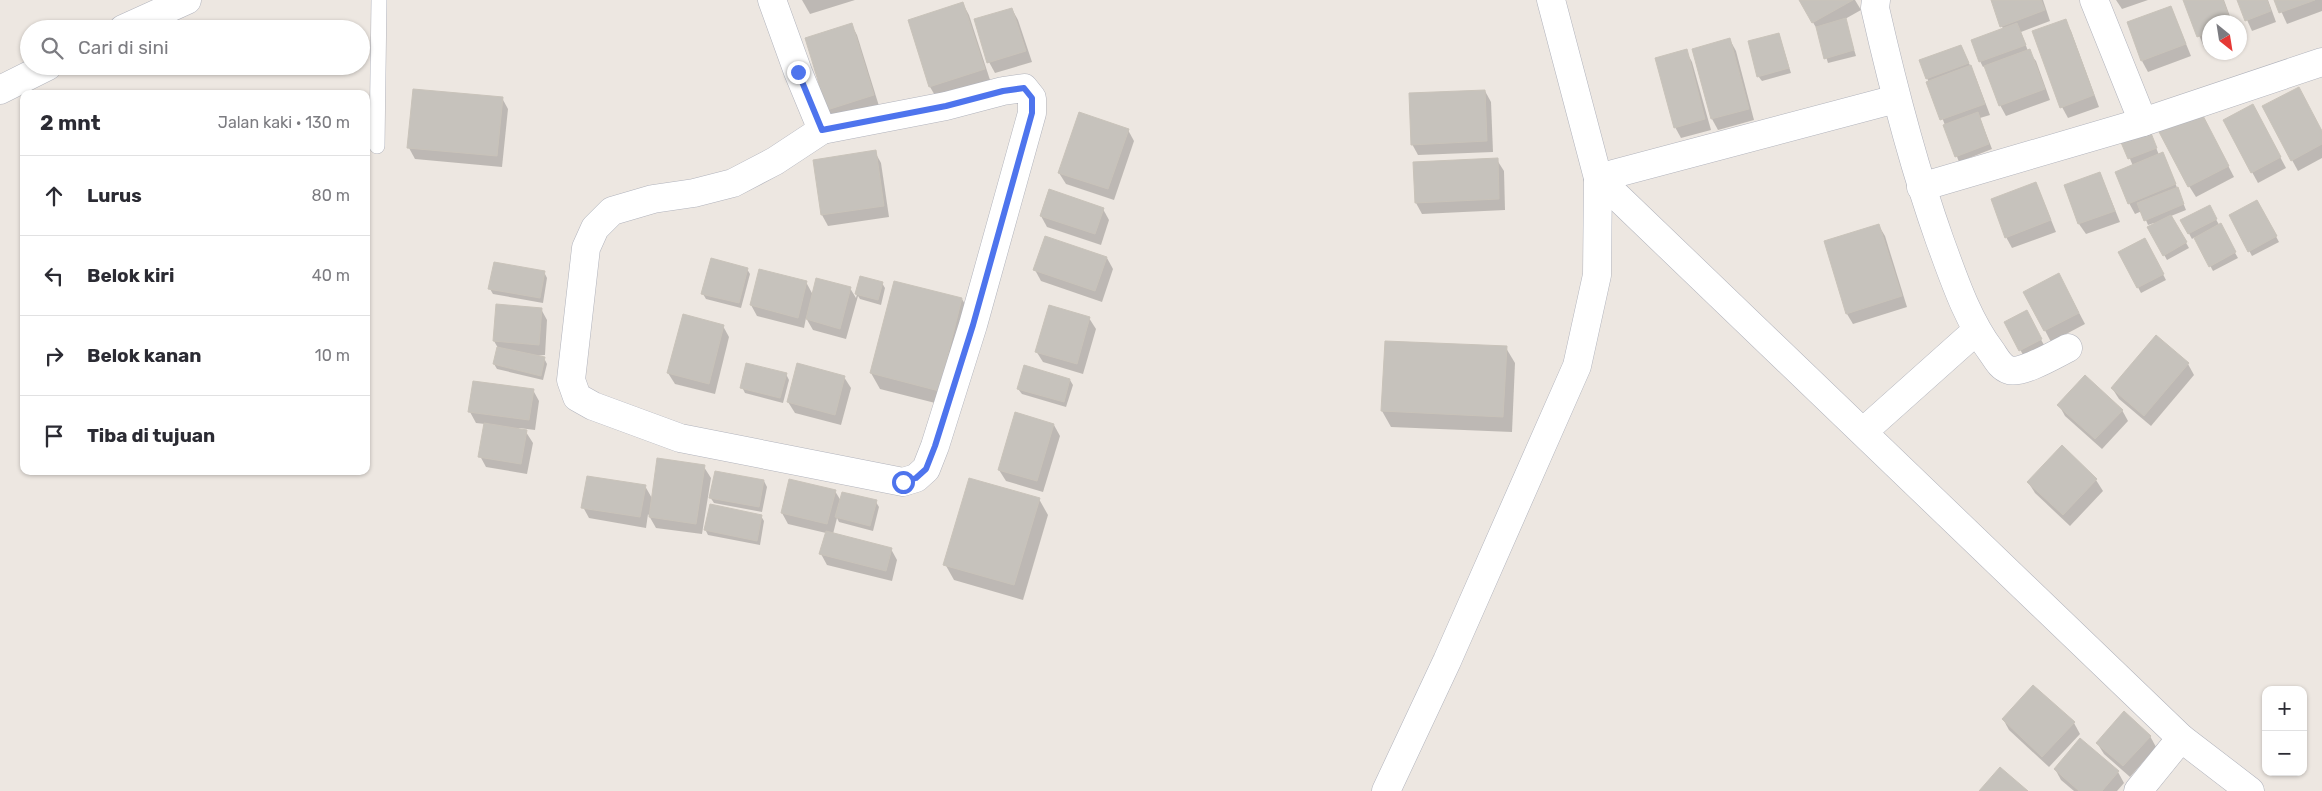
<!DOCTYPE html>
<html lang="id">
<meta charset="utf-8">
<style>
:root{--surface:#fff;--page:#f2f2f3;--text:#2b2b33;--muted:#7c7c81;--line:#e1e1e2}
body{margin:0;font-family:Rubik,sans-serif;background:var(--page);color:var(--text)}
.controls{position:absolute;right:15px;bottom:15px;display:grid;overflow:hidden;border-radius:10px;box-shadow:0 1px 4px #0004}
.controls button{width:45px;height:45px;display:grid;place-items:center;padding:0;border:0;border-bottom:1px solid var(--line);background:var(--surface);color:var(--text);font:25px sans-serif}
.compass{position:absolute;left:2202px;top:15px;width:45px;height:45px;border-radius:50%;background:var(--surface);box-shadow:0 1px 4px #0004;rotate:150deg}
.stop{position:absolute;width:15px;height:15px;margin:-11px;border:4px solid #4e74ed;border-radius:50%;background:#fff}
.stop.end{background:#4e74ed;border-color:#fff;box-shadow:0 1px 5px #0008}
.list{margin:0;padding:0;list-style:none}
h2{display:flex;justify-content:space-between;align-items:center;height:65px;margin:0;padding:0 20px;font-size:21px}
h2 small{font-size:16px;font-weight:400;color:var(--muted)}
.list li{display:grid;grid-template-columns:32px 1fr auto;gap:15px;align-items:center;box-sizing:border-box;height:80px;padding:0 20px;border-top:1px solid var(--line)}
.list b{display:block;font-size:19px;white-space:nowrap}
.list em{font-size:16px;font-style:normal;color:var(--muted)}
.icon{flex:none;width:28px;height:28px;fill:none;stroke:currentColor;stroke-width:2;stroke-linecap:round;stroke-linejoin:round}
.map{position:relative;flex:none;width:2322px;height:791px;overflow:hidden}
.search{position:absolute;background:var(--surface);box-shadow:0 1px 4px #0004;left:20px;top:20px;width:350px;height:55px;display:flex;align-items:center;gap:12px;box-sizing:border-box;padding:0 18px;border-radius:28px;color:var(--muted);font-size:19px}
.panel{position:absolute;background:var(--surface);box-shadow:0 1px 4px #0004;left:20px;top:90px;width:350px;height:385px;border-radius:10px}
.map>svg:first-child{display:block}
.shadow{fill:#0003}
.building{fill:#c6c2bc;stroke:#c9c3ba}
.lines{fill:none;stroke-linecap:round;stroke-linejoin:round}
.lane-casing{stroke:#b1b3bc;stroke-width:16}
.street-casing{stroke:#b1b3bc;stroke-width:29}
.secondary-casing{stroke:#b1b3bc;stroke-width:29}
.lane{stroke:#fff;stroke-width:15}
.street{stroke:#fff;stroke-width:28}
.secondary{stroke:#fff;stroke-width:28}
.route{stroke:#4e74ed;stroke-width:6}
</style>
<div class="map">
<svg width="2322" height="791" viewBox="0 0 2322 791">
<rect width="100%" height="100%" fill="#ede7e1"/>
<g class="shadow">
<polygon points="802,0 855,0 810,14"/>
<polygon points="1800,0 1855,0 1861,10 1845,19 1856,56 1828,63 1818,31"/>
<polygon points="1992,0 2043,0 2050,21 2021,32 2028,51 2036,61 2050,100 2006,116 2000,105 1985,66 1983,67 1980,61 2003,29"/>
<polygon points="2116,0 2148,0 2122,9"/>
<polygon points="2184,0 2224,0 2232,22 2210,22 2210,45 2204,47"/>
<polygon points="2238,0 2268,0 2276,22 2252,31"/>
<polygon points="2276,0 2322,0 2322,11 2287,24"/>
<polygon points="963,4 969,15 990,80 936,97 930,87"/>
<polygon points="2171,7 2191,56 2148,72 2142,61 2128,23"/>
<polygon points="1012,9 1018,20 1032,62 995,73 989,62"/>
<polygon points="2065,21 2071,31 2099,107 2068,118 2062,107"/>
<polygon points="851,24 857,35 879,106 834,120 828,110"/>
<polygon points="1779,34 1791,73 1762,81 1758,76"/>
<polygon points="1730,40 1736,51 1754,120 1718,130 1712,119 1693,50"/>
<polygon points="1961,46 1976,78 1990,115 1980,118 1992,149 1959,162 1927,78"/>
<polygon points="1686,51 1692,62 1711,130 1681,138 1675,127"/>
<polygon points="1485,91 1491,102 1493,152 1418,155 1412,144"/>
<polygon points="502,98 508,109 502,167 415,159 409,148"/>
<polygon points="2259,117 2286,168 2258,183 2252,172"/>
<polygon points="2205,121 2234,177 2196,197 2189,186"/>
<polygon points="1128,130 1134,141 1114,200 1066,184 1059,173"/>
<polygon points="2322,133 2322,158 2298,171 2292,160"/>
<polygon points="2151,135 2159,155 2162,154 2168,165 2186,210 2171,216 2189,248 2167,260 2149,228 2155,225 2154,223 2148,225 2142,211 2135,214 2129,203 2133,166 2122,140"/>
<polygon points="875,152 881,163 889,217 828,226 822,215"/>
<polygon points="1497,160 1504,171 1505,210 1422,214 1416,203"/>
<polygon points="2100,173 2120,222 2086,234 2079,224 2066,186"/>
<polygon points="2036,183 2056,232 2012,248 2006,237"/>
<polygon points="2257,201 2279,242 2252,256 2230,215"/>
<polygon points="2209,207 2238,258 2213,271 2195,237 2192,239 2182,221"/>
<polygon points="1103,209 1109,220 1101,245 1047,227 1041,216"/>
<polygon points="1879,226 1885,236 1907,307 1853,324 1847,314"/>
<polygon points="2145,240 2166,280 2141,293 2120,253"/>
<polygon points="1107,258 1113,269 1102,302 1041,281 1035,270"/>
<polygon points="747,269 750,274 741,308 706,299 703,294"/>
<polygon points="544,272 547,278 543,303 493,294 490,289"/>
<polygon points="861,277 882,283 885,288 881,305 860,299 858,296 846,339 813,330 806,318 804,328 757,316 751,305 806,282 813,295 850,288 856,298"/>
<polygon points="2065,286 2085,324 2051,342 2025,292"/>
<polygon points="962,299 971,315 947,406 880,389 871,373"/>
<polygon points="497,306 541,309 547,320 545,355 534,356 544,358 547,364 543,380 497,369 494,364 498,348 494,341"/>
<polygon points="2029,317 2044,345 2023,355 2006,322"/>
<polygon points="1089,318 1096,329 1083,374 1043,362 1036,351"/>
<polygon points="723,326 729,337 715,394 675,384 668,373"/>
<polygon points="1386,342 1506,348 1515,363 1512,432 1391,427 1382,411"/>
<polygon points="2188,364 2194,375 2151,426 2119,399 2112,388"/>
<polygon points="786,374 789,380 783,403 745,393 742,387"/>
<polygon points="844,377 851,388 841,425 795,413 788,402"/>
<polygon points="1070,380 1073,385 1066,407 1022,394 1018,389"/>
<polygon points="533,390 539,401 535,430 519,428 518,430 526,432 533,443 527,474 486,467 480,456 485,424 476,423 470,412"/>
<polygon points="2059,405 2122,410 2128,421 2102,449 2065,416"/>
<polygon points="1054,425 1060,436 1043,492 1006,481 999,470"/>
<polygon points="704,467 711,478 702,534 656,528 648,514 646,528 589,518 583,507 645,486 653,500"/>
<polygon points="2096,480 2103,491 2070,526 2035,493 2028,482"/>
<polygon points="764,481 767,487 762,512 714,503 710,497"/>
<polygon points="835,491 841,501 876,502 879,507 873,531 839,522 837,518 833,534 891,549 897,560 892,581 827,565 821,554 826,533 788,524 782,513"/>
<polygon points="1039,499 1048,515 1023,600 954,580 945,564"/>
<polygon points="761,516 764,521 760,545 708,535 705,529"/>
<polygon points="2003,719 2074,723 2080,734 2049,767 2009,730"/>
<polygon points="2150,736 2156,747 2130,777 2104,754 2097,743"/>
<polygon points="2055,769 2118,772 2124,783 2117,791 2074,791 2061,780"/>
</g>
<g class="building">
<polygon points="1799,0 1853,0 1812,23"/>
<polygon points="1991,0 2041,0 2045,10 2000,27"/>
<polygon points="2183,0 2223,0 2231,22 2210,22 2210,32 2197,37"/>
<polygon points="2237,0 2267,0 2271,11 2245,21"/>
<polygon points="2274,0 2315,0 2279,13"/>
<polygon points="963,2 985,69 929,87 908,20"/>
<polygon points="2171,6 2186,44 2141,61 2127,22"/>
<polygon points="1012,8 1026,51 987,63 974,19"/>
<polygon points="1846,18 1854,50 1824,59 1816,27"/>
<polygon points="2066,19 2094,95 2060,108 2032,31"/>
<polygon points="852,23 874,95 827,110 805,38"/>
<polygon points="2017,23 2026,45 1979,62 1971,40"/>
<polygon points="1779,33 1789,68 1757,77 1748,41"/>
<polygon points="1730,38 1749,109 1711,119 1692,49"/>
<polygon points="1961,45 1969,63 1926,79 1919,60"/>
<polygon points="1687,49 1705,119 1674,128 1655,58"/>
<polygon points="2030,49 2045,89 1999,106 1984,66"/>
<polygon points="1971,65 1985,104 1940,120 1926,82"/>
<polygon points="2299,87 2322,131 2322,144 2291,161 2262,106"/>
<polygon points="413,89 503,97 497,156 407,148"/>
<polygon points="1485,90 1487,141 1411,145 1409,93"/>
<polygon points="2253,104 2281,157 2251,173 2223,120"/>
<polygon points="2199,108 2229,166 2188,187 2158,130"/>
<polygon points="1079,112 1129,129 1108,189 1058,173"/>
<polygon points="1978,112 1989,144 1955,157 1943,125"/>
<polygon points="2149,128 2157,148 2128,159 2120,140"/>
<polygon points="876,150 884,206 821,215 813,160"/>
<polygon points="2163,152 2176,184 2128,204 2115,172"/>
<polygon points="1498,158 1499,199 1415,203 1413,162"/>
<polygon points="2100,172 2115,211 2078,224 2064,185"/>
<polygon points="2036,182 2051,220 2005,238 1991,199"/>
<polygon points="2178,187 2184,204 2144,221 2137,203"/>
<polygon points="1049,189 1104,208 1095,234 1040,216"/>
<polygon points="2257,200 2277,236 2248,252 2229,215"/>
<polygon points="2210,205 2217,219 2188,234 2180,220"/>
<polygon points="2171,215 2187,242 2163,256 2147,227"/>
<polygon points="2221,223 2236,252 2209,267 2194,238"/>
<polygon points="1879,224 1902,296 1846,314 1824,241"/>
<polygon points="1045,236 1107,257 1095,291 1033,270"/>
<polygon points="2145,238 2164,274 2137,288 2118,252"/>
<polygon points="711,258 748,268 739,303 701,294"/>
<polygon points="494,262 545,271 540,298 488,289"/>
<polygon points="759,269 807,281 798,318 750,305"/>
<polygon points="2059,273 2079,313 2044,331 2023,292"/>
<polygon points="860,276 883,282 878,300 855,294"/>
<polygon points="816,278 851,287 840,329 806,319"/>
<polygon points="894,281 962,298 939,391 870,373"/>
<polygon points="496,304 542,308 539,345 493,341"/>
<polygon points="1049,305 1090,317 1077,364 1035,352"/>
<polygon points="2027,310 2042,339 2019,351 2004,322"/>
<polygon points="683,314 724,325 709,384 667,373"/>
<polygon points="2156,335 2189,363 2144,416 2111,388"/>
<polygon points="1385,341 1507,346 1503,417 1381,411"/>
<polygon points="497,347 545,357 541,376 493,364"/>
<polygon points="746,363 787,373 780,398 740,388"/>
<polygon points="797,363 845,376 835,415 787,402"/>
<polygon points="1024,365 1070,379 1064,402 1017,389"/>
<polygon points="2085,375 2123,410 2095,439 2057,405"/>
<polygon points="473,381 534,389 529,420 468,412"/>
<polygon points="1015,412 1054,424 1037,481 998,470"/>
<polygon points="484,423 527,430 521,464 478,457"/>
<polygon points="2062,445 2097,479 2063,515 2027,482"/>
<polygon points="657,458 705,465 696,524 649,517"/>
<polygon points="715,471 764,480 759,507 709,498"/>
<polygon points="587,476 646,485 640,517 581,508"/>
<polygon points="969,478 1040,498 1014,585 943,565"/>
<polygon points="789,479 836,490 827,524 781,513"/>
<polygon points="842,492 877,500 870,526 835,517"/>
<polygon points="710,504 762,515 757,541 704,530"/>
<polygon points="826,531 892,548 886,571 819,554"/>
<polygon points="2033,685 2075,722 2042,757 2002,719"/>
<polygon points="2124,711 2151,736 2123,766 2096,743"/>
<polygon points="2080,738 2119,771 2102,791 2079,791 2054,769"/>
<polygon points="2000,767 2028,791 1979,791"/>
</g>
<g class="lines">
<defs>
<polyline id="lane" points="377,146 379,0"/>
<g id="street">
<polyline points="772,0 798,72 822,130"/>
<path d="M1876,0L1875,8C1893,87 1913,165 1940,241C1954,279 1967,319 1991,351C1996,358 2000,367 2009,370C2020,375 2056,354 2068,348"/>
<polyline points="2094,0 2143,122"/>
<polygon points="1024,88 1032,98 1032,113 973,325 935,446 926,469 916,478 903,482 680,438 593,406 577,397 571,380 586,248 595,228 612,211 653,199 694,193 733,183 775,161 822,130 946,106 1003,91"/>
<polyline points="1598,178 2181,738 2250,791"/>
<polyline points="1598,178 1896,99"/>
<polyline points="1921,187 2143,122 2322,62"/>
<polyline points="1864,431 1976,331"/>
<polyline points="1386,791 1447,661 1577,366 1597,275 1598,178 1551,0"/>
<polyline points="2138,791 2181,738"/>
</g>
<g id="secondary">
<polyline points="123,29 187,0"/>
<polyline points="0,90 48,66"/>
</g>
</defs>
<use href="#lane" class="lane-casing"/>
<use href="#street" class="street-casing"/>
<use href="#secondary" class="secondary-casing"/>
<use href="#lane" class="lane"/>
<use href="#street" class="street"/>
<use href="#secondary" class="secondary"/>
</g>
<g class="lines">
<polyline class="route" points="798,72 822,130 946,106 1003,91 1024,88 1032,98 1032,113 973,325 935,446 926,469 916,478 903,482"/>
</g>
</svg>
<div class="controls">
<button>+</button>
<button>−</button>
</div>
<svg class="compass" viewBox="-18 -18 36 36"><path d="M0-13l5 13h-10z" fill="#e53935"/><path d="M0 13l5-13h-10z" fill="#7c7c81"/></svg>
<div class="stop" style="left:903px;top:482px"></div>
<div class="stop end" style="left:798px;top:72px"></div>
<div class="search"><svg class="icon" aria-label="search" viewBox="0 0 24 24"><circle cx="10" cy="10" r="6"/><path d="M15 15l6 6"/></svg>Cari di sini</div>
<section class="panel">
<h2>2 mnt<small>Jalan kaki · 130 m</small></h2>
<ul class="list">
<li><svg class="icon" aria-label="ahead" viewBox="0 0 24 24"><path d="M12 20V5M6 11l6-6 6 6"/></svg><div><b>Lurus</b></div><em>80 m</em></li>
<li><svg class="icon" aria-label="left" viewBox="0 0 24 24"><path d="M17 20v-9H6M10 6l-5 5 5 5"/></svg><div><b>Belok kiri</b></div><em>40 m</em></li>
<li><svg class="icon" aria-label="right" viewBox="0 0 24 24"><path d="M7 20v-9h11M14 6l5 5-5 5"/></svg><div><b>Belok kanan</b></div><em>10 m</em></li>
<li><svg class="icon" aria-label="arrive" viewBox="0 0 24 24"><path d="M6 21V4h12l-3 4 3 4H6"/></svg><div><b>Tiba di tujuan</b></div></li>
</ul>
</section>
</div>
